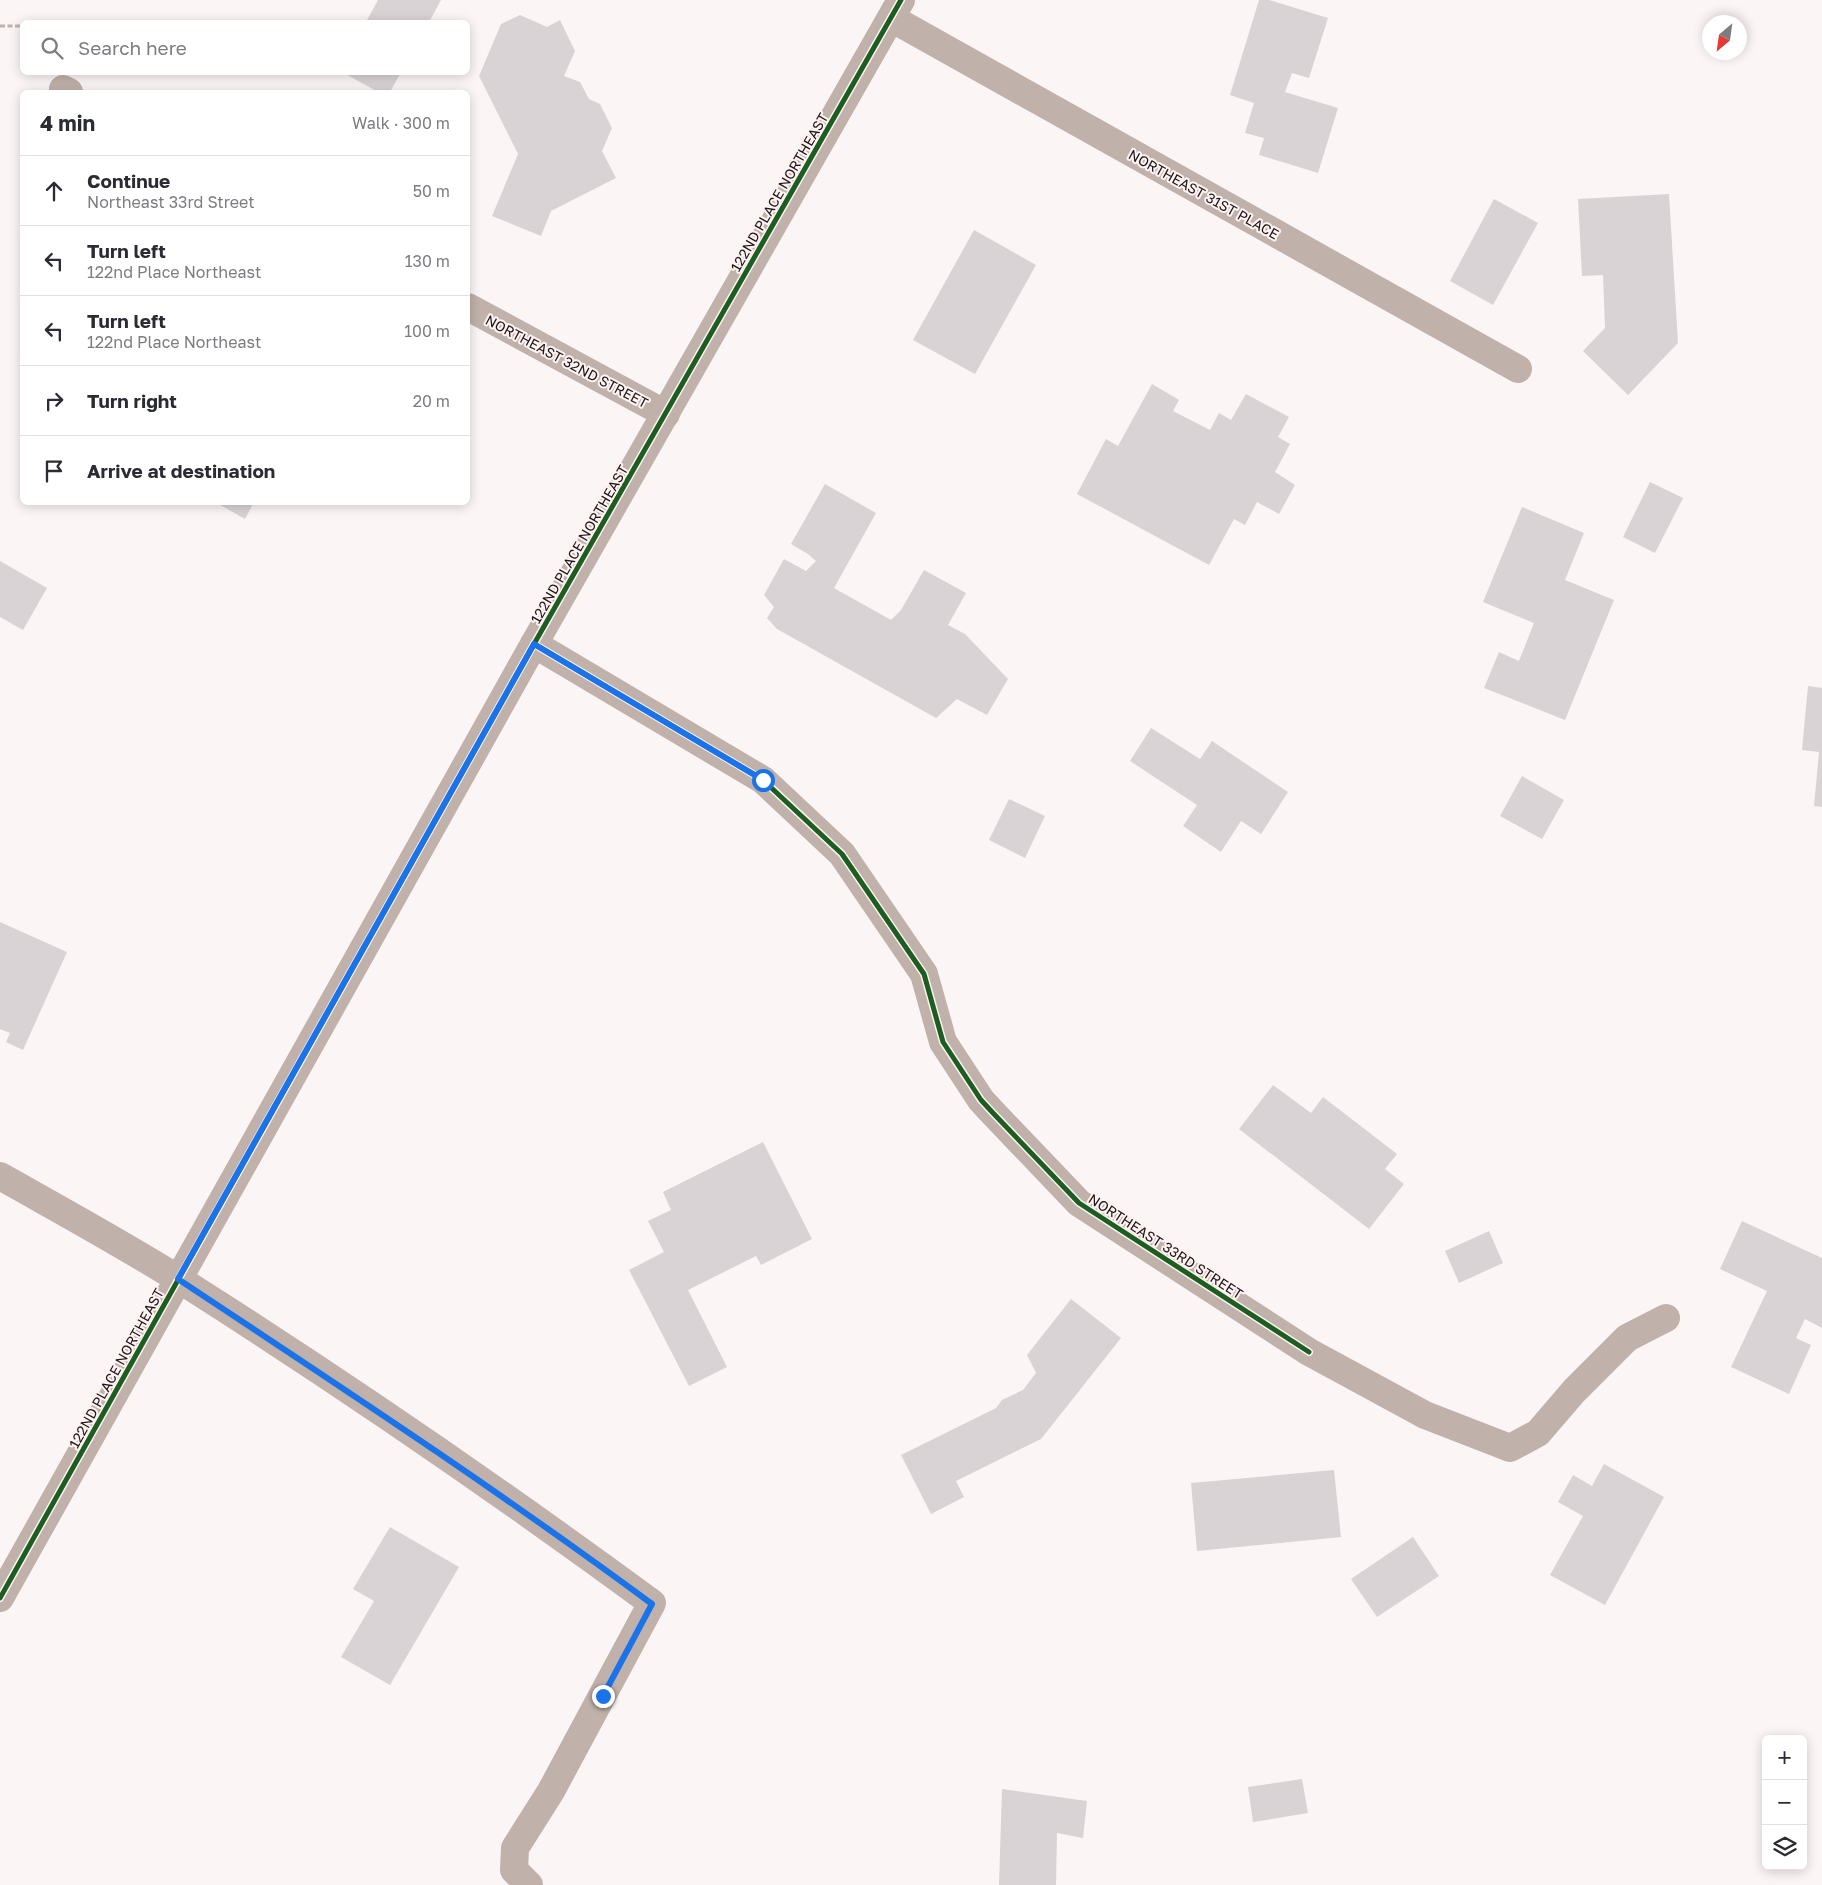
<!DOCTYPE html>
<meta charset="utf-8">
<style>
:root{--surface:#fff;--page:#f2f2f3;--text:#2b2b33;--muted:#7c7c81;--line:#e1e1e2}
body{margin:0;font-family:"Golos Text",sans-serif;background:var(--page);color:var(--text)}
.controls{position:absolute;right:15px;bottom:15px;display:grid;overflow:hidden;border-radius:8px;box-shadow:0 2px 12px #0003}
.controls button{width:45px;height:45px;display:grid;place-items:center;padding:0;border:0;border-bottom:1px solid var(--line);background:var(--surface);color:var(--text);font:25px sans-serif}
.compass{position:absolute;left:1702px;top:15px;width:45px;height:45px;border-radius:50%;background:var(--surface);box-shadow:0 2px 12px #0003;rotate:209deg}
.stop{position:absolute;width:15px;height:15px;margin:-11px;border:4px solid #1a73e8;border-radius:50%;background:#fff}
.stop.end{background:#1a73e8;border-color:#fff;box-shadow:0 1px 5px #0008}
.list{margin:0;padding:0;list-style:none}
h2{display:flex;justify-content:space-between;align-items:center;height:65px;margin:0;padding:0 20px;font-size:21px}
h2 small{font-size:16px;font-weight:400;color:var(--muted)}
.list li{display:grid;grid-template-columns:32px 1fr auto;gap:15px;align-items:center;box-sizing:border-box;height:70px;padding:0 20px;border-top:1px solid var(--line)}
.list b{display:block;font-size:19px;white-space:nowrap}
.list p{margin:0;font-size:16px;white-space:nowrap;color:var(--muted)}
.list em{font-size:16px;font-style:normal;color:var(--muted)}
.icon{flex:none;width:28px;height:28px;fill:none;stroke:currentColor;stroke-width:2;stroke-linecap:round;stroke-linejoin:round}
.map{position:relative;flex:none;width:1822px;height:1885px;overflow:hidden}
.search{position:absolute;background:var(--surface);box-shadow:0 2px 12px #0003;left:20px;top:20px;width:450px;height:55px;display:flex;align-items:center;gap:12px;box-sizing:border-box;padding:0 18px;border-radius:8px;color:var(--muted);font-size:19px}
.panel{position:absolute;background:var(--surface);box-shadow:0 2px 12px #0003;left:20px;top:90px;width:450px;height:415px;border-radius:8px}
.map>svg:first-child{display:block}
.building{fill:#d9d3d5}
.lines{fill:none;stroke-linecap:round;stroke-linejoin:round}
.path{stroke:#beb4af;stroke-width:3;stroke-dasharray:5 2.5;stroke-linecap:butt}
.minor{stroke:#c0b1aa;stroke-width:28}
.cycleway-casing{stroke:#fff2f2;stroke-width:8}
.cycleway{stroke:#1b5e20;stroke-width:5}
.route{stroke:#1a73e8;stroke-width:6}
.labels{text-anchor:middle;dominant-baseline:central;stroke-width:4;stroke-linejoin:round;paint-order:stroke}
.street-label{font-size:14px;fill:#1b1515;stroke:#fff2f2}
</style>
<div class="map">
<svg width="1822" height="1885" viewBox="0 0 1822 1885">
<rect width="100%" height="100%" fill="#fcf5f5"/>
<g class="building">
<polygon points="378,0 441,0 429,22 366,22"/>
<polygon points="1259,0 1269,0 1328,18 1309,78 1292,73 1285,92 1338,108 1318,173 1259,155 1264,138 1245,133 1254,103 1230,95"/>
<polygon points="520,15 547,27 560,20 575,51 564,76 580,82 589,99 600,104 612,128 602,151 616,178 551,211 541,236 492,216 518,154 479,76 501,24"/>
<polygon points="342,72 401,72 390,92 378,92"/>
<polygon points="1669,194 1678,343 1628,395 1583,351 1605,328 1603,275 1582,276 1578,199"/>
<polygon points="1494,199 1538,223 1493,305 1450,281"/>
<polygon points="974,230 1036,265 975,374 913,340"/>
<polygon points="1152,384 1179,400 1173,411 1210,430 1219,413 1231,420 1246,394 1289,417 1278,437 1290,444 1275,472 1295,485 1279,514 1257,502 1245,525 1234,519 1209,565 1077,494 1106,439 1118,446"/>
<polygon points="1650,482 1683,498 1655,553 1623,537"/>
<polygon points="825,484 876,513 834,588 891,620 901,610 924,570 966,593 948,625 965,634 1008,679 987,715 957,699 936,718 777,629 767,618 774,607 764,595 784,559 806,571 816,561 808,554 791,544"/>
<polygon points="215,502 254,502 245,519"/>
<polygon points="1522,507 1584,533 1565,580 1614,600 1565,720 1484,688 1499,652 1519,661 1534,623 1483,602"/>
<polygon points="0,561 47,588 23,630 0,617"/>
<polygon points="1808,686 1822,688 1822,807 1814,806 1819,752 1802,750"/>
<polygon points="1151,728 1200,759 1212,741 1288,792 1261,834 1241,821 1221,852 1183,826 1197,805 1130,761"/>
<polygon points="1522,776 1564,800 1542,839 1500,816"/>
<polygon points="1009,799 1045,816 1025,858 989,840"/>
<polygon points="0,922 67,952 23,1050 6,1042 10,1033 0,1029"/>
<polygon points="1273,1085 1311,1113 1323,1097 1397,1154 1385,1169 1404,1184 1369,1229 1239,1129"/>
<polygon points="763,1142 812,1239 761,1265 756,1256 688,1290 727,1367 689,1386 629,1270 664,1252 648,1221 671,1210 663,1192"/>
<polygon points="1742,1221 1822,1258 1822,1328 1805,1319 1796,1338 1811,1345 1789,1394 1731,1367 1767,1291 1720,1269"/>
<polygon points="1489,1231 1503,1263 1459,1283 1445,1251"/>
<polygon points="1071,1299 1121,1338 1041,1439 956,1481 964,1497 931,1514 901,1455 996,1408 1002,1400 1023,1390 1036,1373 1027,1355"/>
<polygon points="1604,1464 1664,1497 1605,1605 1550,1575 1583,1516 1558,1502 1573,1475 1592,1486"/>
<polygon points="1334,1470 1341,1537 1197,1551 1191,1483"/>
<polygon points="390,1527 459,1567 390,1685 341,1657 374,1601 353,1589"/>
<polygon points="1413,1537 1439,1576 1377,1617 1351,1579"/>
<polygon points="1302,1779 1308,1813 1253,1822 1248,1787"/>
<polygon points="1002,1789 1087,1801 1083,1838 1057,1833 1056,1885 999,1885"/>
</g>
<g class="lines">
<polyline class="path" points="0,26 22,26"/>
<g class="minor">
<polyline points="891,18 1518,369"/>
<polyline points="63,89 69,92"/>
<polyline points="468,307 666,414"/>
<polyline points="534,644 763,780 842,854 924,974 943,1042 981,1100 993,1113 1079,1203 1309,1352 1425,1415 1510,1448 1538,1433 1574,1391 1627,1338 1666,1318"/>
<path d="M0,1176C60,1210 121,1243 180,1280C341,1382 498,1490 652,1603L551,1791L515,1848L514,1870L529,1885"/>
<polyline points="0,1598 534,644 901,0"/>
</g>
<defs>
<g id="cycleway">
<polyline points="534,644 763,780 842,854 924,974 943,1042 981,1100 993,1113 1079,1203 1309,1352"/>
<polyline points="0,1598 534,644 901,0"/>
</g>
</defs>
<use href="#cycleway" class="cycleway-casing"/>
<use href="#cycleway" class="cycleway"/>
</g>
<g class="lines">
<path class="route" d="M603,1696L652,1604C498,1490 338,1385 178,1279L534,644L763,780"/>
</g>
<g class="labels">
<g class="street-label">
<text transform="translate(779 192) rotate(-60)">122ND PLACE NORTHEAST</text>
<text transform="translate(1204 194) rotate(29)">NORTHEAST 31ST PLACE</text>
<text transform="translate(567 361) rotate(28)">NORTHEAST 32ND STREET</text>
<text transform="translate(579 544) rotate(-60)">122ND PLACE NORTHEAST</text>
<text transform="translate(1166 1246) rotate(33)">NORTHEAST 33RD STREET</text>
<text transform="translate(116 1368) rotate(-61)">122ND PLACE NORTHEAST</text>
</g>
</g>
</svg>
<div class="controls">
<button>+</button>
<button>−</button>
<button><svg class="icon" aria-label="layers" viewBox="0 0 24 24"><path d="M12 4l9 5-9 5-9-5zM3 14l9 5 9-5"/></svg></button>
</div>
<svg class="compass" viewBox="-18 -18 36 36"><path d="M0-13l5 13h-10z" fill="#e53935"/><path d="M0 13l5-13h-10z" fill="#7c7c81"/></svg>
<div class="stop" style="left:763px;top:780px"></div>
<div class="stop end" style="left:603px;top:1696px"></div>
<div class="search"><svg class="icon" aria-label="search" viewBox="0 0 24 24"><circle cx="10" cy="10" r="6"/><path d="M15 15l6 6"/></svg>Search here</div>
<section class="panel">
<h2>4 min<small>Walk · 300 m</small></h2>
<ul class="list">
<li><svg class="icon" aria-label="ahead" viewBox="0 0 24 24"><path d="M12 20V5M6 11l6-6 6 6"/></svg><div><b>Continue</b><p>Northeast 33rd Street</p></div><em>50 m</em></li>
<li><svg class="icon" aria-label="left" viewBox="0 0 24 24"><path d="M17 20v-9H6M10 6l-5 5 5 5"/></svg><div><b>Turn left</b><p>122nd Place Northeast</p></div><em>130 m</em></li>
<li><svg class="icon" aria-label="left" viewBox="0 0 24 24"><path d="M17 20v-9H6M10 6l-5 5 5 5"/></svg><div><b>Turn left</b><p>122nd Place Northeast</p></div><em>100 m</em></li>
<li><svg class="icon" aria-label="right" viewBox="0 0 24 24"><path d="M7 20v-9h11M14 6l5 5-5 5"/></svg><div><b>Turn right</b></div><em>20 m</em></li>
<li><svg class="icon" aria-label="arrive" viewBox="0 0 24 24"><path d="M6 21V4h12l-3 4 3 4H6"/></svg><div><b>Arrive at destination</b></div></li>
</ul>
</section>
</div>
